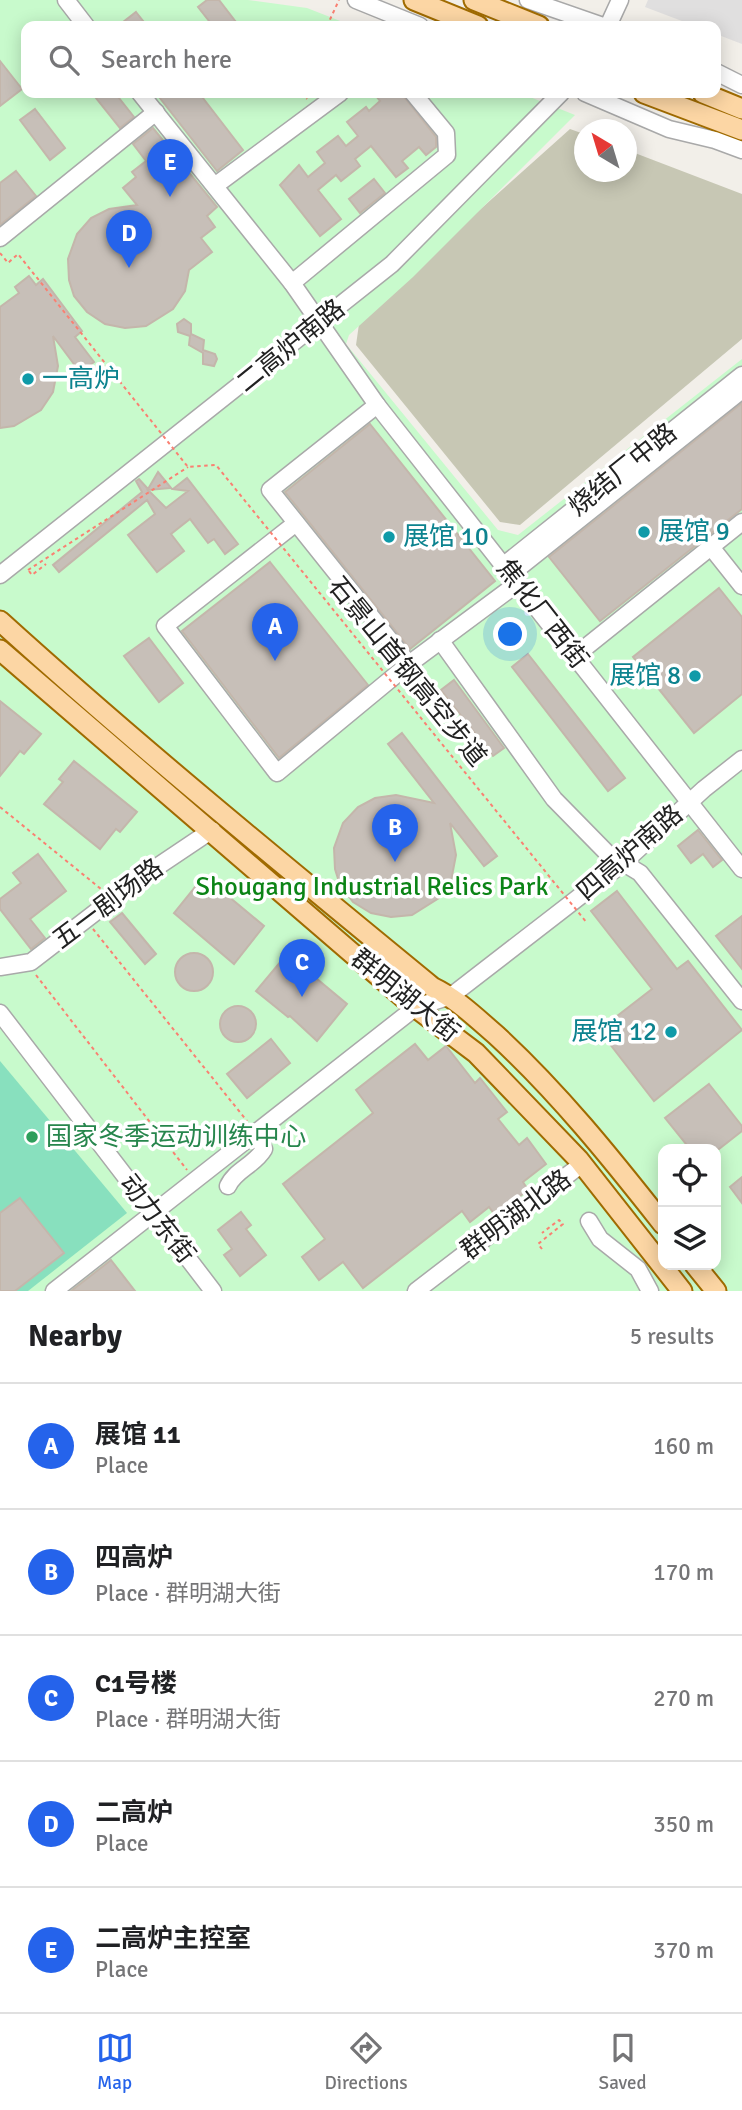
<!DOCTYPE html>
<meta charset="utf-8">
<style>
:root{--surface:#fff;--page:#f6f6f6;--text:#202124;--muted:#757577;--line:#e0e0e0;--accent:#2563eb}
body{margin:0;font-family:Signika,"Noto Sans SC",sans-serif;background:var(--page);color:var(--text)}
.controls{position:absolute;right:21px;bottom:21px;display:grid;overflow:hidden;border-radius:14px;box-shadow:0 4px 18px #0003}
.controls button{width:63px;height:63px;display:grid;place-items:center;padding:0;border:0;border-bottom:2px solid var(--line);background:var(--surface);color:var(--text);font:35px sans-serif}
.compass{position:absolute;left:574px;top:119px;width:63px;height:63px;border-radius:50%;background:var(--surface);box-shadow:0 4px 18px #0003;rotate:322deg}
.you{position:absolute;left:511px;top:635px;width:24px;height:24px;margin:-18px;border:5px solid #fff;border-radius:50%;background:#1a73e8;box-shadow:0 0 0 10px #1a73e833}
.badge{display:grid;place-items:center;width:46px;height:46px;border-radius:50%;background:var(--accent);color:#fff;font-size:23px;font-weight:700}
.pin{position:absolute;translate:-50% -58px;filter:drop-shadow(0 2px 4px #0008)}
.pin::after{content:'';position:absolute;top:37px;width:24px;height:21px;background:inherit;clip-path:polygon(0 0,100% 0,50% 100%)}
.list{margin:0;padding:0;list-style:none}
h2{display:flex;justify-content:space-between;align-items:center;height:91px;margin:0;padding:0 28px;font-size:30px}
h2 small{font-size:23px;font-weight:400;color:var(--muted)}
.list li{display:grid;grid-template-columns:46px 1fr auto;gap:21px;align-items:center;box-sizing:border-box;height:126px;padding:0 28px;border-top:2px solid var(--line)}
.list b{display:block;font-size:26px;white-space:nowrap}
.list p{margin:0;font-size:23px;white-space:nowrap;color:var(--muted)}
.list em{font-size:23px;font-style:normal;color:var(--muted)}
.icon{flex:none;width:38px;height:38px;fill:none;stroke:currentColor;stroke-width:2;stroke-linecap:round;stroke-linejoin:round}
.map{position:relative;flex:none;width:742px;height:1291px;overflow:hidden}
.search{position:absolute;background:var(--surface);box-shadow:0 4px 18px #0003;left:21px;right:21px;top:21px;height:77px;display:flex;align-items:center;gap:18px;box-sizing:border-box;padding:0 24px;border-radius:14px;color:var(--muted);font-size:26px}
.sheet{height:721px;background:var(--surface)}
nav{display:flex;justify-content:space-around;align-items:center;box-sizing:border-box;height:98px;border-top:2px solid var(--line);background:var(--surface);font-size:19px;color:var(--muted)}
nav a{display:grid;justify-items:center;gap:4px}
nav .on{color:var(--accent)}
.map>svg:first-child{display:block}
.residential{fill:#e0dfdf}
.construction{fill:#c7c7b4}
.park{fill:#c8facc;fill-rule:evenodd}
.pitch{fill:#88e0be}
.building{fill:#c7bfb8;stroke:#c4b6ab;stroke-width:2}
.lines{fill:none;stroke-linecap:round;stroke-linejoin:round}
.minor-casing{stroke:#a9a9a9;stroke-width:19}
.major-casing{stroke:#a06b00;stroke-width:23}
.path{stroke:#fa8072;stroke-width:2;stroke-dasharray:3.5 3.5;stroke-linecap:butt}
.minor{stroke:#fff;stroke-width:16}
.major{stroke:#fcd6a4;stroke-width:19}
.path-bridge{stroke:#fa8072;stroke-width:2;stroke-dasharray:3.5 3.5;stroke-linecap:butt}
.culture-dot{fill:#0f9aa8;stroke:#fff;stroke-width:2.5}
.leisure-dot{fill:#2e9e5b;stroke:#fff;stroke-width:2.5}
.labels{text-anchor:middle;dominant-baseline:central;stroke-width:7;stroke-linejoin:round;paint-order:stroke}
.street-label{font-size:26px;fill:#222;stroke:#fff}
.culture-label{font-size:26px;fill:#0d838f;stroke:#fff;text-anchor:start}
.park-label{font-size:26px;fill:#0c8416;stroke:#fff}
.leisure-label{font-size:26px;fill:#27864d;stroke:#fff;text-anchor:start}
</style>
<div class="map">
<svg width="742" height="1291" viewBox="0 0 742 1291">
<rect width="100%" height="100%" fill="#f2efe9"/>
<polygon class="residential" points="648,0 742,0 742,44 716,34 716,26 695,26 645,7"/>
<polygon class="construction" points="570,129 584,134 584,172 626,172 627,150 742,194 742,339 520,525 500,522 356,345 360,317"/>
<path class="park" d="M0,0H248L307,8L353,26H26V93H520L575,115L413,277L349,335L346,344L498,530L518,535L742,359V1291H0ZM663,1149H716V1265H663Z"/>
<polygon class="pitch" points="0,1061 127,1213 28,1291 0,1291"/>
<g class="building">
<polygon points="207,0 219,0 239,26 213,26 198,7"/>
<polygon points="136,12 147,26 118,26"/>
<polygon points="0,61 22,89 0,106"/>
<polygon points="92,93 115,93 134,117 120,128"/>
<polygon points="156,93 199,93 243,150 217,171"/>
<polygon points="380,93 401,93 436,137 436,147 426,155 419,147 402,161 408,168 396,177 371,146 355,159 360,166 341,181 336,175 318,190 341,219 320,236 280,185 299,165 308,177 325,163 317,152 338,136 346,146 358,136 347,122 366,107 369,111 380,101 376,96"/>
<polygon points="35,109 65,148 50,160 20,120"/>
<polygon points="153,128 217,207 207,216 215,227 201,238 212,252 189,270 185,291 173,309 146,326 125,328 105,324 87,312 74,296 69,280 68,259 77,234 91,218 109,209 137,205 123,188 136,177 132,172 146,161 133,144"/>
<polygon points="16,171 36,196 0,225 0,183"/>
<polygon points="374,179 385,193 360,213 349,199"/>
<polygon points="29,276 36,285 43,279 82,331 75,337 94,362 80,372 53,336 58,366 53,392 41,410 14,426 0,428 0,307 19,293 15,287"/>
<polygon points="184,319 191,324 191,334 204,340 203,350 215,354 217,359 214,366 203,364 203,353 189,345 190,336 178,332 177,324"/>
<polygon points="742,403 742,509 600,621 549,557"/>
<polygon points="370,424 495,581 410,649 285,492"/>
<polygon points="158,472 171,488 148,490 166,508 188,491 173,489 187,478 238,544 225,554 214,539 208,543 190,519 171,534 184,551 157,572 128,535 155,514 147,500 59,572 53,565 142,492 136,481 139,479 148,489"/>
<polygon points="270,562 368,685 279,758 182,631"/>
<polygon points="719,588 742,617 742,694 694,733 633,657"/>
<polygon points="149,638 183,683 159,702 124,656"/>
<polygon points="528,654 625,778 608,791 512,667"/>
<polygon points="454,680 504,748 493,756 441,690"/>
<polygon points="0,701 41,734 24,754 20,751 0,776"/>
<polygon points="402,733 497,856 484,866 450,823 456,855 451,881 439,898 412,915 391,917 371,913 353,902 340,885 335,869 334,848 343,823 358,807 375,798 396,795 434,803 388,744"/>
<polygon points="74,761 137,812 120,832 116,829 100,849 44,804 63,782 59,779"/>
<polygon points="698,830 722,860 713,867 703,854 691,863 678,846"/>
<polygon points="38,854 66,891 30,919 45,938 31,949 0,909 0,899 21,883 13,873"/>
<polygon points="204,876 264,926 234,964 174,913"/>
<polygon points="617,891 677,969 688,961 742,1030 654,1101 599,1030 652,989 591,911"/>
<polygon points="122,913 156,954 145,964 110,922"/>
<polygon points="742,916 742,969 716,936"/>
<circle cx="194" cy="972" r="19"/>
<polygon points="287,954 347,1004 317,1041 290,1016 288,1017 256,991"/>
<circle cx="238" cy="1024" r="18"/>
<polygon points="271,1039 290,1063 247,1098 227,1074"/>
<polygon points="415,1044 428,1060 446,1046 475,1083 480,1078 507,1112 498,1119 519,1145 527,1138 546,1164 523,1182 528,1190 495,1215 489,1207 470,1222 462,1211 363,1288 343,1262 319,1280 302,1257 325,1239 283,1184 373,1113 356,1090"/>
<polygon points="709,1084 742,1126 742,1131 719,1149 690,1149 665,1118"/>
<polygon points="742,1177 742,1203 730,1187"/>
<polygon points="20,1198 64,1253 15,1291 0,1291 0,1213"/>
<polygon points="241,1212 251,1225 246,1229 266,1255 240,1276 224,1255 232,1249 218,1230"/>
<polygon points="111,1260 135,1291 71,1291"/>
</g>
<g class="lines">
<defs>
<g id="minor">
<polyline points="66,0 86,26"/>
<polyline points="356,0 420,26"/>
<polyline points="528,0 603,26"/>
<polyline points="608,26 620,0"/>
<polyline points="716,72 742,85"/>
<polyline points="140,93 292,283 377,405 742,869"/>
<polyline points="585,93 669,129 715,140 742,150"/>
<polyline points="216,185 340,93"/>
<polyline points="0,238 156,112"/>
<polyline points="292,283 447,155 446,133 413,93"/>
<polyline points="377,405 270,490 409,664 518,583"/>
<polyline points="296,523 165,626 277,773 409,664"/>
<polyline points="711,547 742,586"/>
<polyline points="504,565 742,375"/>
<polyline points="511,574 742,390"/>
<polyline points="0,575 392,264 561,93"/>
<polyline points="440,640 554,799 607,853 640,873 742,1001"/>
<polyline points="576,655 742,522"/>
<polyline points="0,967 31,962 136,881 212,830"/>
<polyline points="0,1013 213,1291"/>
<path d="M228,1186C235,1170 255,1165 264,1149L256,1132"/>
<polyline points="589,1221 600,1239 638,1269 650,1291"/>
<polyline points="54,1291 416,1007 451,996 623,863 704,789 742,759"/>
<polyline points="416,1291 582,1164"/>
</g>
<g id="major">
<polyline points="414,0 478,26"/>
<polyline points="474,0 539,26"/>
<polyline points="644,93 742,130"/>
<polyline points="703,93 742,109"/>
<path d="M0,621C140,748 286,867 432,987C457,999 475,1017 496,1035C558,1092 611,1158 663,1224"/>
<polyline points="0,650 411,1004 476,1053 579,1160 682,1291"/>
<polyline points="695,1265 716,1291"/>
</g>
</defs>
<use href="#minor" class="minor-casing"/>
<use href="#major" class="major-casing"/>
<g class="path">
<polyline points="327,26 339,0"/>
<polyline points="302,93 307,99"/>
<polyline points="88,366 95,369 107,363"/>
<polyline points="28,570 188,467"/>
<polyline points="29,571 32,575 46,564"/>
<polyline points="0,807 101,889"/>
<polyline points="93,929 247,1121"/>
<polyline points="36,975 187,1170"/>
<polyline points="542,1249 538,1244 563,1224 559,1220 542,1233"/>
</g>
<use href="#minor" class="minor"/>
<use href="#major" class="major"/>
<polyline class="path-bridge" points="0,253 8,263 18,254 188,467 216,465 587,923"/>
</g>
<g class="culture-dot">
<circle cx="28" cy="379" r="7"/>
<circle cx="644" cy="532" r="7"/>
<circle cx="389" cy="537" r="7"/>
<circle cx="695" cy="676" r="7"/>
<circle cx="671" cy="1032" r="7"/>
</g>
<circle class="leisure-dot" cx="32" cy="1137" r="7"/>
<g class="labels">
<g class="street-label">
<text transform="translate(291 346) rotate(-39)">二高炉南路</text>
<text transform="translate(623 470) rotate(-39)">烧结厂中路</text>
<text transform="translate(542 614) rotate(52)">焦化厂西街</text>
<text transform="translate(407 672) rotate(51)">石景山首钢高空步道</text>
<text transform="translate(630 853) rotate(-41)">四高炉南路</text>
<text transform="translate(108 904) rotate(-37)">五一剧场路</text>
<text transform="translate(405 996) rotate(39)">群明湖大街</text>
<text transform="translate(516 1215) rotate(-37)">群明湖北路</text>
<text transform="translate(157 1219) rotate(52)">动力东街</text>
</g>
<g class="culture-label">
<text x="42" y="379">一高炉</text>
<text x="658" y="532">展馆 9</text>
<text x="403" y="537">展馆 10</text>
<text x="681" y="676" text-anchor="end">展馆 8</text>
<text x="657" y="1032" text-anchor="end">展馆 12</text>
</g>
<g class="park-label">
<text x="372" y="887">Shougang Industrial Relics Park</text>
</g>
<g class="leisure-label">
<text x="46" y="1137">国家冬季运动训练中心</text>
</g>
</g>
</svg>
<div class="controls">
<button><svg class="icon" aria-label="locate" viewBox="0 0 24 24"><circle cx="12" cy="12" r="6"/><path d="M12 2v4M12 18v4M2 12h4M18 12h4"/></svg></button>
<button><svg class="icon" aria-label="layers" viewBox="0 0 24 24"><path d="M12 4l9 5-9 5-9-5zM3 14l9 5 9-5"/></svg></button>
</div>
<svg class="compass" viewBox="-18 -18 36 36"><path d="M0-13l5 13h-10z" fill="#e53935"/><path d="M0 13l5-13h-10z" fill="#757577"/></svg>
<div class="you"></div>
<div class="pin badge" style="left:275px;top:661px">A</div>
<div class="pin badge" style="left:395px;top:862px">B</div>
<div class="pin badge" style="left:302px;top:997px">C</div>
<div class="pin badge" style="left:129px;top:268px">D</div>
<div class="pin badge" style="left:170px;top:197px">E</div>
<div class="search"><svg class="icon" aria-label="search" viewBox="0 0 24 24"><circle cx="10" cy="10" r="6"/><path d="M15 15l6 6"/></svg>Search here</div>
</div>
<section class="sheet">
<h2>Nearby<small>5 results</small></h2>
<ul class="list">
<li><span class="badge">A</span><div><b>展馆 11</b><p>Place</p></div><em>160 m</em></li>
<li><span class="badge">B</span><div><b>四高炉</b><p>Place · 群明湖大街</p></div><em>170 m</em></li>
<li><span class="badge">C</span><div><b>C1号楼</b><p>Place · 群明湖大街</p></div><em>270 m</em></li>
<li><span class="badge">D</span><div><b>二高炉</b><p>Place</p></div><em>350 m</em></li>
<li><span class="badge">E</span><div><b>二高炉主控室</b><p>Place</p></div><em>370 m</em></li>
</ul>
</section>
<nav>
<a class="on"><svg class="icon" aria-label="map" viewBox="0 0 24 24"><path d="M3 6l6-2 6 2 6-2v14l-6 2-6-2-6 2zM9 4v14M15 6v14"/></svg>Map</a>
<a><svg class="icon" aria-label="directions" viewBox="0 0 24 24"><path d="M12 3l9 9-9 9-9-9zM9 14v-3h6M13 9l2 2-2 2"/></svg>Directions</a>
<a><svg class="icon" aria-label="saved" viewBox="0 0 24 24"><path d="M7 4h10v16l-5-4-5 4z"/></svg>Saved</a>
</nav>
